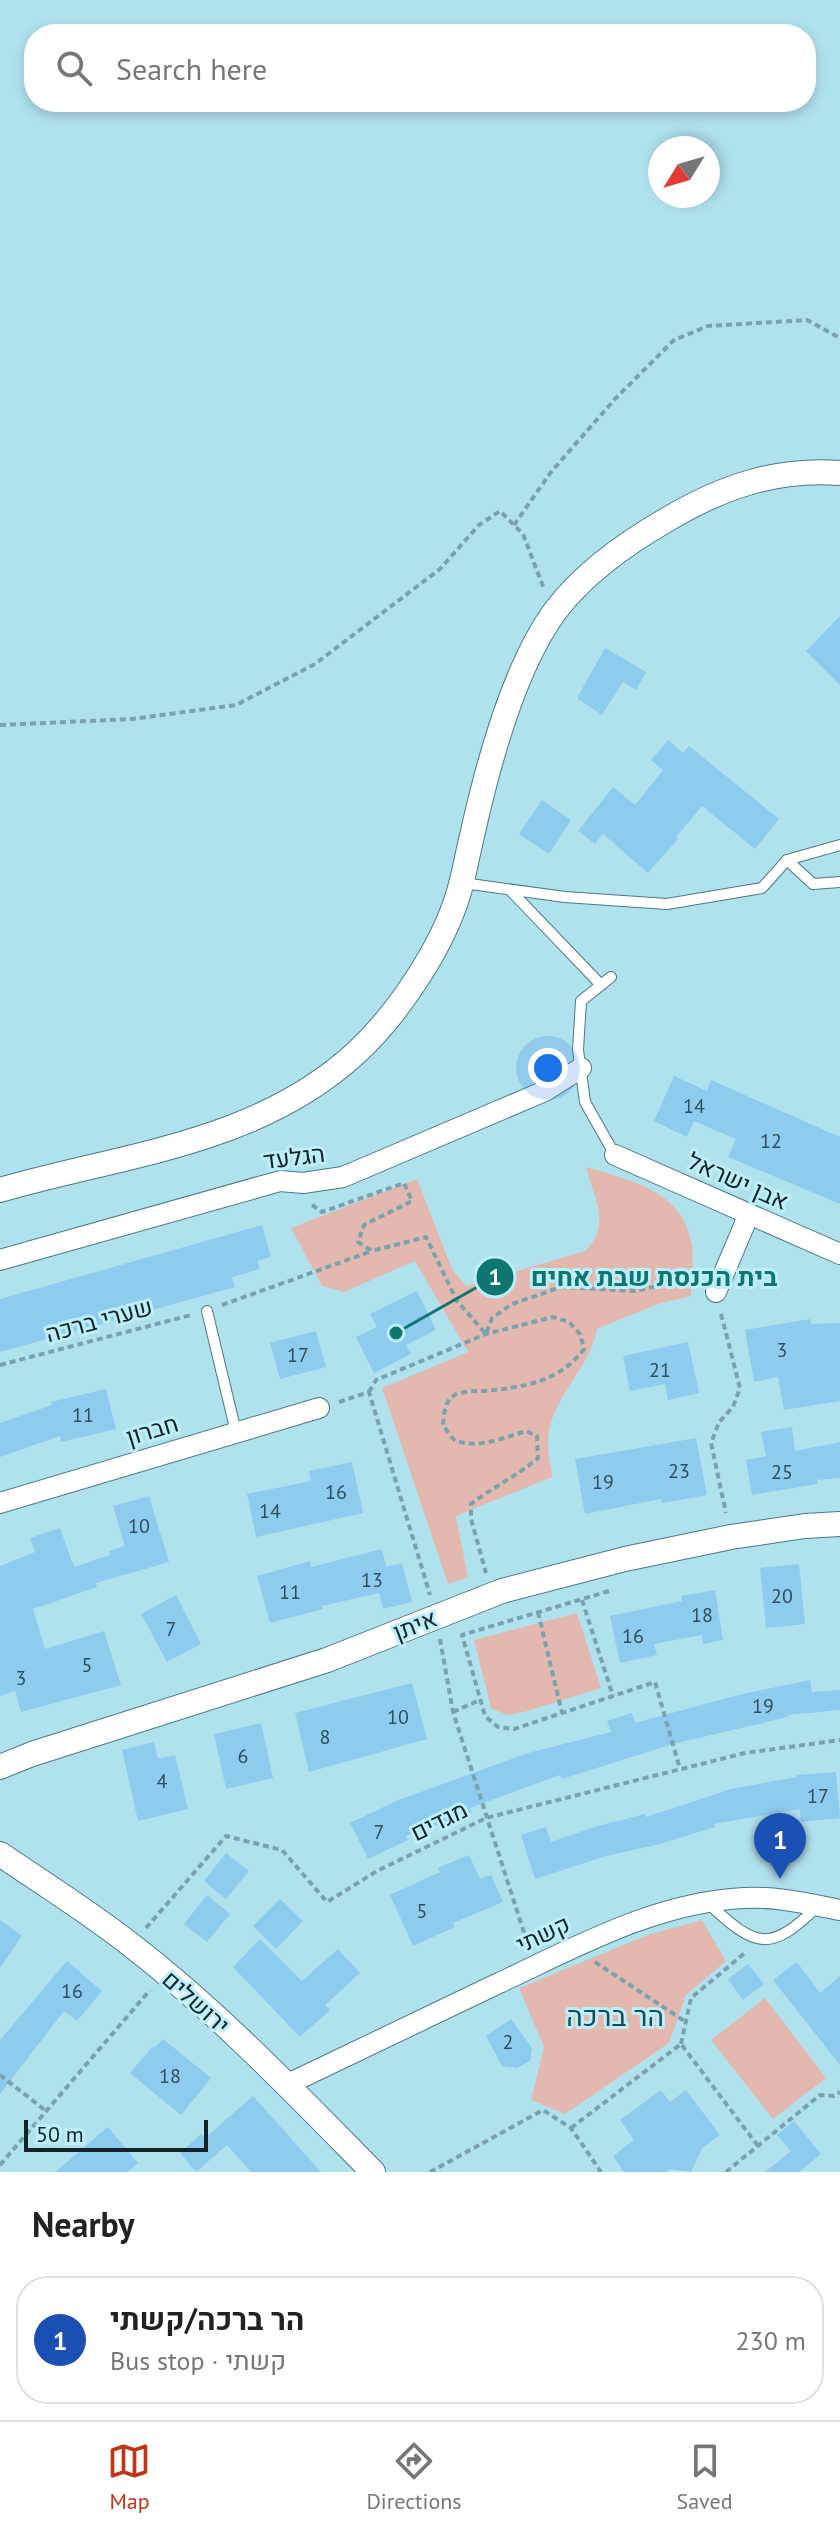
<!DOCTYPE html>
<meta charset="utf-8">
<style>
:root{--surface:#fff;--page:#f6f6f6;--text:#222;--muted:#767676;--line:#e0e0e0;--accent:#bf3516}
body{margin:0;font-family:"PT Sans",Heebo,sans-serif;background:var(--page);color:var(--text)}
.compass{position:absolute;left:648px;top:136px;width:72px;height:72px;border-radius:50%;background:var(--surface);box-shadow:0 4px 12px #0003;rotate:233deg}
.scale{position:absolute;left:24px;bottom:20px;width:184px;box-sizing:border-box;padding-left:8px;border:4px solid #112429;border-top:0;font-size:22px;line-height:28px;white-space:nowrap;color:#112429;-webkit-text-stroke:6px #bdeffb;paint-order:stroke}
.you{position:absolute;left:548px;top:1068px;width:28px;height:28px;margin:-20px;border:6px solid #fff;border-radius:50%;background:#1a73e8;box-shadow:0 0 0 12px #1a73e833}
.badge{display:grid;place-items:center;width:52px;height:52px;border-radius:50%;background:var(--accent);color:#fff;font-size:26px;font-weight:700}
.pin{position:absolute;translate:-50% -66px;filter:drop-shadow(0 2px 4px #0008)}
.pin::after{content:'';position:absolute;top:42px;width:28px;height:24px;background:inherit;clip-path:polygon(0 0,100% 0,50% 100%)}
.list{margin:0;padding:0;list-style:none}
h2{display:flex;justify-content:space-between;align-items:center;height:104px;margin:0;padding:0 32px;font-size:34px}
h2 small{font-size:26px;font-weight:400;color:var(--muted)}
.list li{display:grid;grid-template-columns:52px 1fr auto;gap:24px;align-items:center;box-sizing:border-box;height:128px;margin:0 16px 16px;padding:0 16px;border:2px solid var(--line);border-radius:32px}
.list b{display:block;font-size:30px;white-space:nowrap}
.list p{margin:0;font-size:26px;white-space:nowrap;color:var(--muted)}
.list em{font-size:26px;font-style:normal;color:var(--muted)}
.icon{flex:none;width:44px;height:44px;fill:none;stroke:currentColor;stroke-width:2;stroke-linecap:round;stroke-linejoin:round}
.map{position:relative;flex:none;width:840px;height:2172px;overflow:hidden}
.search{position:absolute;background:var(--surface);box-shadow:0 4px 12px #0003;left:24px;right:24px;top:24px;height:88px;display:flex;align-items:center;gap:20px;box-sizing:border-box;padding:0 28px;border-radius:32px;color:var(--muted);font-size:30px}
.sheet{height:248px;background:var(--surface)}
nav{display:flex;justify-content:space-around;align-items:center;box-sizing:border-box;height:112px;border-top:2px solid var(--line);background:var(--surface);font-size:22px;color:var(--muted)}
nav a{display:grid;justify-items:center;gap:4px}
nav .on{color:var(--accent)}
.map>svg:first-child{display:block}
.green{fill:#e3b9af}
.building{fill:#8dccef}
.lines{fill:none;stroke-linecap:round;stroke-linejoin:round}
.service-casing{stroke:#4a7983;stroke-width:12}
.minor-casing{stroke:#4a7983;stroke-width:22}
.tertiary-casing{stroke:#4a7983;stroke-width:26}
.path{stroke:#7aa2ac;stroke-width:4;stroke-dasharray:6 4;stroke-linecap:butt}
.service{stroke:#fff;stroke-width:10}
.minor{stroke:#fff;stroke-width:20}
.tertiary{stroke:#fff;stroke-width:24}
.labels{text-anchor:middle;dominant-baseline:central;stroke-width:6;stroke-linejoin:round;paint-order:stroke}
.number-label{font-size:20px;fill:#304e5a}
.street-label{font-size:24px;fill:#112429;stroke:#bdeffb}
.quarter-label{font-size:28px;fill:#1a4a54;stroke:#bdeffb}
.leader{fill:none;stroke:#0f766e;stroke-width:3}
.callout-dot{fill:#0f766e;stroke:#bdeffb;stroke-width:3}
.mark-label{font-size:24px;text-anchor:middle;font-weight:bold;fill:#fff}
.callout-label{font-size:26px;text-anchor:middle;font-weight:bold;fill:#0f766e;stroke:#bdeffb;stroke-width:6;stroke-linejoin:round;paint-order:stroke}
</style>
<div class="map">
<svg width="840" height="2172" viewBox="0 0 840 2172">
<rect width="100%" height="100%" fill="#b0e2ee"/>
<g class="green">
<path d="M586,1167C631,1181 684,1190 692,1246C694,1262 691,1280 691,1296L658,1304L597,1329C590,1369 551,1397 548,1439C547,1451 551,1465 552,1477L456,1516L468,1577L448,1584L382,1388L468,1352L415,1261L344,1292L322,1286L291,1228L417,1179L452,1269L466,1286L585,1251C612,1225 594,1199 586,1167Z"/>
<polygon points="577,1613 601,1688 524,1712 507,1715 491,1708 474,1640"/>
<polygon points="702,1920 726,1961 686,1995 669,2043 565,2114 531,2100 544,2047 519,1988 650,1934"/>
<polygon points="765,1998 826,2078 773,2119 711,2040"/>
</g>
<g class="building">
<polygon points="840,616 840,685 806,651"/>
<polygon points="605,648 646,672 636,690 623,682 602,715 577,698"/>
<polygon points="668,740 683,753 689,746 779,819 755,849 702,806 676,837 678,839 648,873 603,834 595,844 578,831 613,787 635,805 663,770 651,760"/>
<polygon points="542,800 571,820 549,854 519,834"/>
<polygon points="674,1076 707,1091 711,1080 840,1137 840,1204 728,1157 736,1139 694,1121 687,1137 654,1121"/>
<polygon points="262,1225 271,1257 257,1261 260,1269 232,1277 235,1287 0,1352 0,1299"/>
<polygon points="417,1291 436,1330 406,1345 411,1354 374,1373 356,1337 377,1327 370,1314"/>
<polygon points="810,1319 811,1324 840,1323 840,1401 784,1410 778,1377 754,1382 745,1330"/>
<polygon points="316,1331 326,1367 280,1379 270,1343"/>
<polygon points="688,1342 699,1393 668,1400 665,1384 630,1391 623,1356"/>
<polygon points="106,1389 116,1429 61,1442 60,1436 0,1457 0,1423 52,1405 51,1402"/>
<polygon points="792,1427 795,1451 840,1442 840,1478 817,1480 818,1484 752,1495 746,1460 766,1456 761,1432"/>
<polygon points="696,1438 707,1495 662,1503 661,1499 585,1514 575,1459"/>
<polygon points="352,1462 363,1513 256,1537 247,1494 311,1481 309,1471"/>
<polygon points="149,1496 169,1562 96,1583 97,1587 33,1609 45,1649 104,1631 121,1685 21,1712 15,1691 0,1696 0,1566 35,1552 30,1538 60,1528 74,1567 110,1555 109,1551 125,1546 113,1506"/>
<polygon points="382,1549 386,1567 402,1563 412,1602 383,1609 379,1593 322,1606 323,1609 270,1623 257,1576 310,1561 311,1567"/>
<polygon points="799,1564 805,1624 766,1628 760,1568"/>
<polygon points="715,1590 723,1640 703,1644 702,1635 654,1644 657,1655 620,1663 610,1616 682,1601 681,1596"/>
<polygon points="176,1595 201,1644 167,1662 141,1614"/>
<polygon points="810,1680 812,1692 840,1690 840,1710 788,1715 788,1717 673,1744 562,1779 560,1775 470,1808 472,1813 406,1836 408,1840 368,1859 350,1823 396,1801 528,1753 611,1732 607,1721 632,1713 635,1723 738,1695"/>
<polygon points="412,1683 427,1739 309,1772 295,1713"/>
<polygon points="261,1723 273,1778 226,1789 214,1734"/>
<polygon points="154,1742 158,1759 175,1755 188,1809 138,1821 122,1750"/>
<polygon points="836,1772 840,1818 801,1822 800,1809 714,1824 715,1827 660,1844 606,1856 535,1879 521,1835 546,1827 551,1842 598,1826 645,1814 646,1817 731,1789 797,1777 797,1775"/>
<polygon points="226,1853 249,1871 226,1899 204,1881"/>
<polygon points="469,1855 480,1879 491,1875 503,1902 453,1923 455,1927 413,1946 390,1895 440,1872 438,1868"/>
<polygon points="207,1895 230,1914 207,1942 184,1924"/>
<polygon points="280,1899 303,1921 276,1949 253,1926"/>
<polygon points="0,1920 22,1936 0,1968"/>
<polygon points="260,1939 302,1981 338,1949 360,1973 325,2005 330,2010 300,2037 233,1967"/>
<polygon points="67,1961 102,1991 77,2021 64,2011 0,2094 0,2040"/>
<polygon points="797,1962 820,1993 840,1976 840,2065 773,1980"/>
<polygon points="748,1964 764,1984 743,2000 728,1979"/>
<polygon points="511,2019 532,2048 530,2061 517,2068 502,2066 486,2036"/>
<polygon points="163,2039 211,2078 181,2115 130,2073 152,2047 154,2048"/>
<polygon points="661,2090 670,2102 686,2090 720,2135 702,2148 691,2172 669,2169 666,2172 624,2172 613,2156 634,2140 620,2120"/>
<polygon points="253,2096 321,2172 251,2172 227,2145 196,2172 180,2153 201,2134 205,2138"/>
<polygon points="794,2121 821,2154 799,2172 765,2172 791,2151 777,2135"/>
<polygon points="108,2127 138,2163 128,2172 55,2172"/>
</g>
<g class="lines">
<defs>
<g id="service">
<polyline points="787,860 813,884 840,882"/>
<polyline points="463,883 565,897 667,904 762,888 787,860 840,845"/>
<polyline points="510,890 601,985"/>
<polyline points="611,977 581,1001 578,1050 585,1102 615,1155"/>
<polyline points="207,1311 236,1432"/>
<path d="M709,1904C756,1948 770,1953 818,1906"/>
</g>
<g id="minor">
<polyline points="615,1155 840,1254"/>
<polyline points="0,1260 280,1181 303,1183 343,1177 545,1091 581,1068"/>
<polyline points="716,1292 749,1214"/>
<polyline points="0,1503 319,1408"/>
<path d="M286,2085C357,2051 428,2017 499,1983C576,1947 657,1902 744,1898C776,1896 809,1904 840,1910"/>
</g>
<g id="tertiary">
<path d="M0,1190C124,1154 258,1144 357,1052C397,1015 442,948 458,895C464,876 467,856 472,836C487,768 514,666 556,610C584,573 628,542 668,519C722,487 777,468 840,473"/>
<polyline points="0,1767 32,1754 327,1660 502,1591 625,1559 731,1537 805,1526 840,1524"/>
<path d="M0,1854C44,1884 89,1912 131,1945C218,2012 296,2094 373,2172"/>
</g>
</defs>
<use href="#service" class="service-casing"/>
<use href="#minor" class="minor-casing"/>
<use href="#tertiary" class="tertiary-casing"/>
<g class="path">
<polyline points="514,525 551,472 615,399 674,340 708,326 807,320 840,338"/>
<polyline points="0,725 132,719 236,705 315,664 440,569 479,525 500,511 523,534 544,589"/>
<polyline points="312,1205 322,1212 404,1183 412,1201 364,1225 358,1242 372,1251 426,1237 457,1301 486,1334 492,1318 512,1304 561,1287 635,1291 699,1277"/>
<polyline points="222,1305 372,1251"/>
<polyline points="721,1314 740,1388 733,1407 719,1422 711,1443 726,1513"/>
<polyline points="0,1365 191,1315"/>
<path d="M369,1392L376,1380L486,1334L553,1317L569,1322L580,1334L584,1349C558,1383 524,1387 484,1391C475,1391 461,1391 453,1396C444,1403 444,1415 443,1425C447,1430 450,1437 455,1440C475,1450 507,1437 526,1431L537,1436L538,1458C517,1476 493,1487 471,1504V1519L486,1573"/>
<polyline points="339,1402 369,1392 430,1595"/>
<polyline points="609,1591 462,1635 485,1716 498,1727 514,1729 655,1682 680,1769"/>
<polyline points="582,1600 613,1696"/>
<polyline points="538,1612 562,1713"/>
<polyline points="440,1639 453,1712 528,1945"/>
<polyline points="453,1712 480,1700"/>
<polyline points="146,1928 226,1836 282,1850 327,1902 377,1871 486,1818 745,1753 840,1740"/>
<polyline points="595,1962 686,2022"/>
<polyline points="681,2044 691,1998 746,1952"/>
<polyline points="0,2075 46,2111"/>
<polyline points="571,2128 681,2044 758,2146"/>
<polyline points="0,2165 150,1990"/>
<polyline points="430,2172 543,2110 571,2128 601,2172"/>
<polyline points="726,2172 820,2095 834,2096 840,2092"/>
</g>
<use href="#service" class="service"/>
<use href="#minor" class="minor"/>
<use href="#tertiary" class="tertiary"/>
</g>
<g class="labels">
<g class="number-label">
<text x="694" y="1106">14</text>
<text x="771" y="1141">12</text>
<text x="782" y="1350">3</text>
<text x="298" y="1355">17</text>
<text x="660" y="1370">21</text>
<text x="83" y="1415">11</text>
<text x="679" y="1471">23</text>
<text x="782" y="1472">25</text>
<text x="603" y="1482">19</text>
<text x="336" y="1492">16</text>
<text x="270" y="1511">14</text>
<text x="139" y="1526">10</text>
<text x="372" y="1580">13</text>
<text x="290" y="1592">11</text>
<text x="782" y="1596">20</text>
<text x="702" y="1615">18</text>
<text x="171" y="1629">7</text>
<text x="633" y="1636">16</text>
<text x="87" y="1665">5</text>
<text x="21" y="1678">3</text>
<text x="763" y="1706">19</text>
<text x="398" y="1717">10</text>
<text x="325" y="1737">8</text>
<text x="243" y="1756">6</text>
<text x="162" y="1781">4</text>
<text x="818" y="1796">17</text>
<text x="379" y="1832">7</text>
<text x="422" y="1911">5</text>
<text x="72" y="1991">16</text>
<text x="508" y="2042">2</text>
<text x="170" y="2076">18</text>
</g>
<g class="street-label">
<text transform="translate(294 1157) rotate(-7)">הגלעד</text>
<text transform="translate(738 1181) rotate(24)">אבן ישראל</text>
<text transform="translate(99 1320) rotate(-15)">שערי ברכה</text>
<text transform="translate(152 1430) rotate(-17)">חברון</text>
<text transform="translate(415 1625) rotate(-21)">איתן</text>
<text transform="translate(439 1821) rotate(-26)">מגדים</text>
<text transform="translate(543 1934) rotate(-25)">קשתי</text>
<text transform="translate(196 2002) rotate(42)">ירושלים</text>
</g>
<g class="quarter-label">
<text x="615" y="2015">הר ברכה</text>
</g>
</g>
<path class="leader" d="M396 1333L495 1277"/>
<g class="callout-dot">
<circle cx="396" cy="1333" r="8"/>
<circle cx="495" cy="1277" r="20"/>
</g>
<g class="mark-label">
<text x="495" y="1285">1</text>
</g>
<g class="callout-label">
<text x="654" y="1286">בית הכנסת שבת אחים</text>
</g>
</svg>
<svg class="compass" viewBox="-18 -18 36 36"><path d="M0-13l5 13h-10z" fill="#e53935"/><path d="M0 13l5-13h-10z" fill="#767676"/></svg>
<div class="scale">50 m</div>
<div class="you"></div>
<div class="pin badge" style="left:780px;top:1879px;background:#1a4fb4">1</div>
<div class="search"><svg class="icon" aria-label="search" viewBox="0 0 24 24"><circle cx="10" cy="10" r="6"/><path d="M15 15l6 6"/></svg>Search here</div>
</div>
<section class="sheet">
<h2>Nearby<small></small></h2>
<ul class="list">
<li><span class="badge" style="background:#1a4fb4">1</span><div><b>הר ברכה/קשתי</b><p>Bus stop · קשתי</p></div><em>230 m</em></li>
</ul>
</section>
<nav>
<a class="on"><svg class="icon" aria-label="map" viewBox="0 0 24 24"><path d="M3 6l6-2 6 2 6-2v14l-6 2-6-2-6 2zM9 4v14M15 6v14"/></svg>Map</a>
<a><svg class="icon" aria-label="directions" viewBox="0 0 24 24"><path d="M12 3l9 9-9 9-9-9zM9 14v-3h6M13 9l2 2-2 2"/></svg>Directions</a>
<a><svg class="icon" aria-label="saved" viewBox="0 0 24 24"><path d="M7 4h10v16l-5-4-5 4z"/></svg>Saved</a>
</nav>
